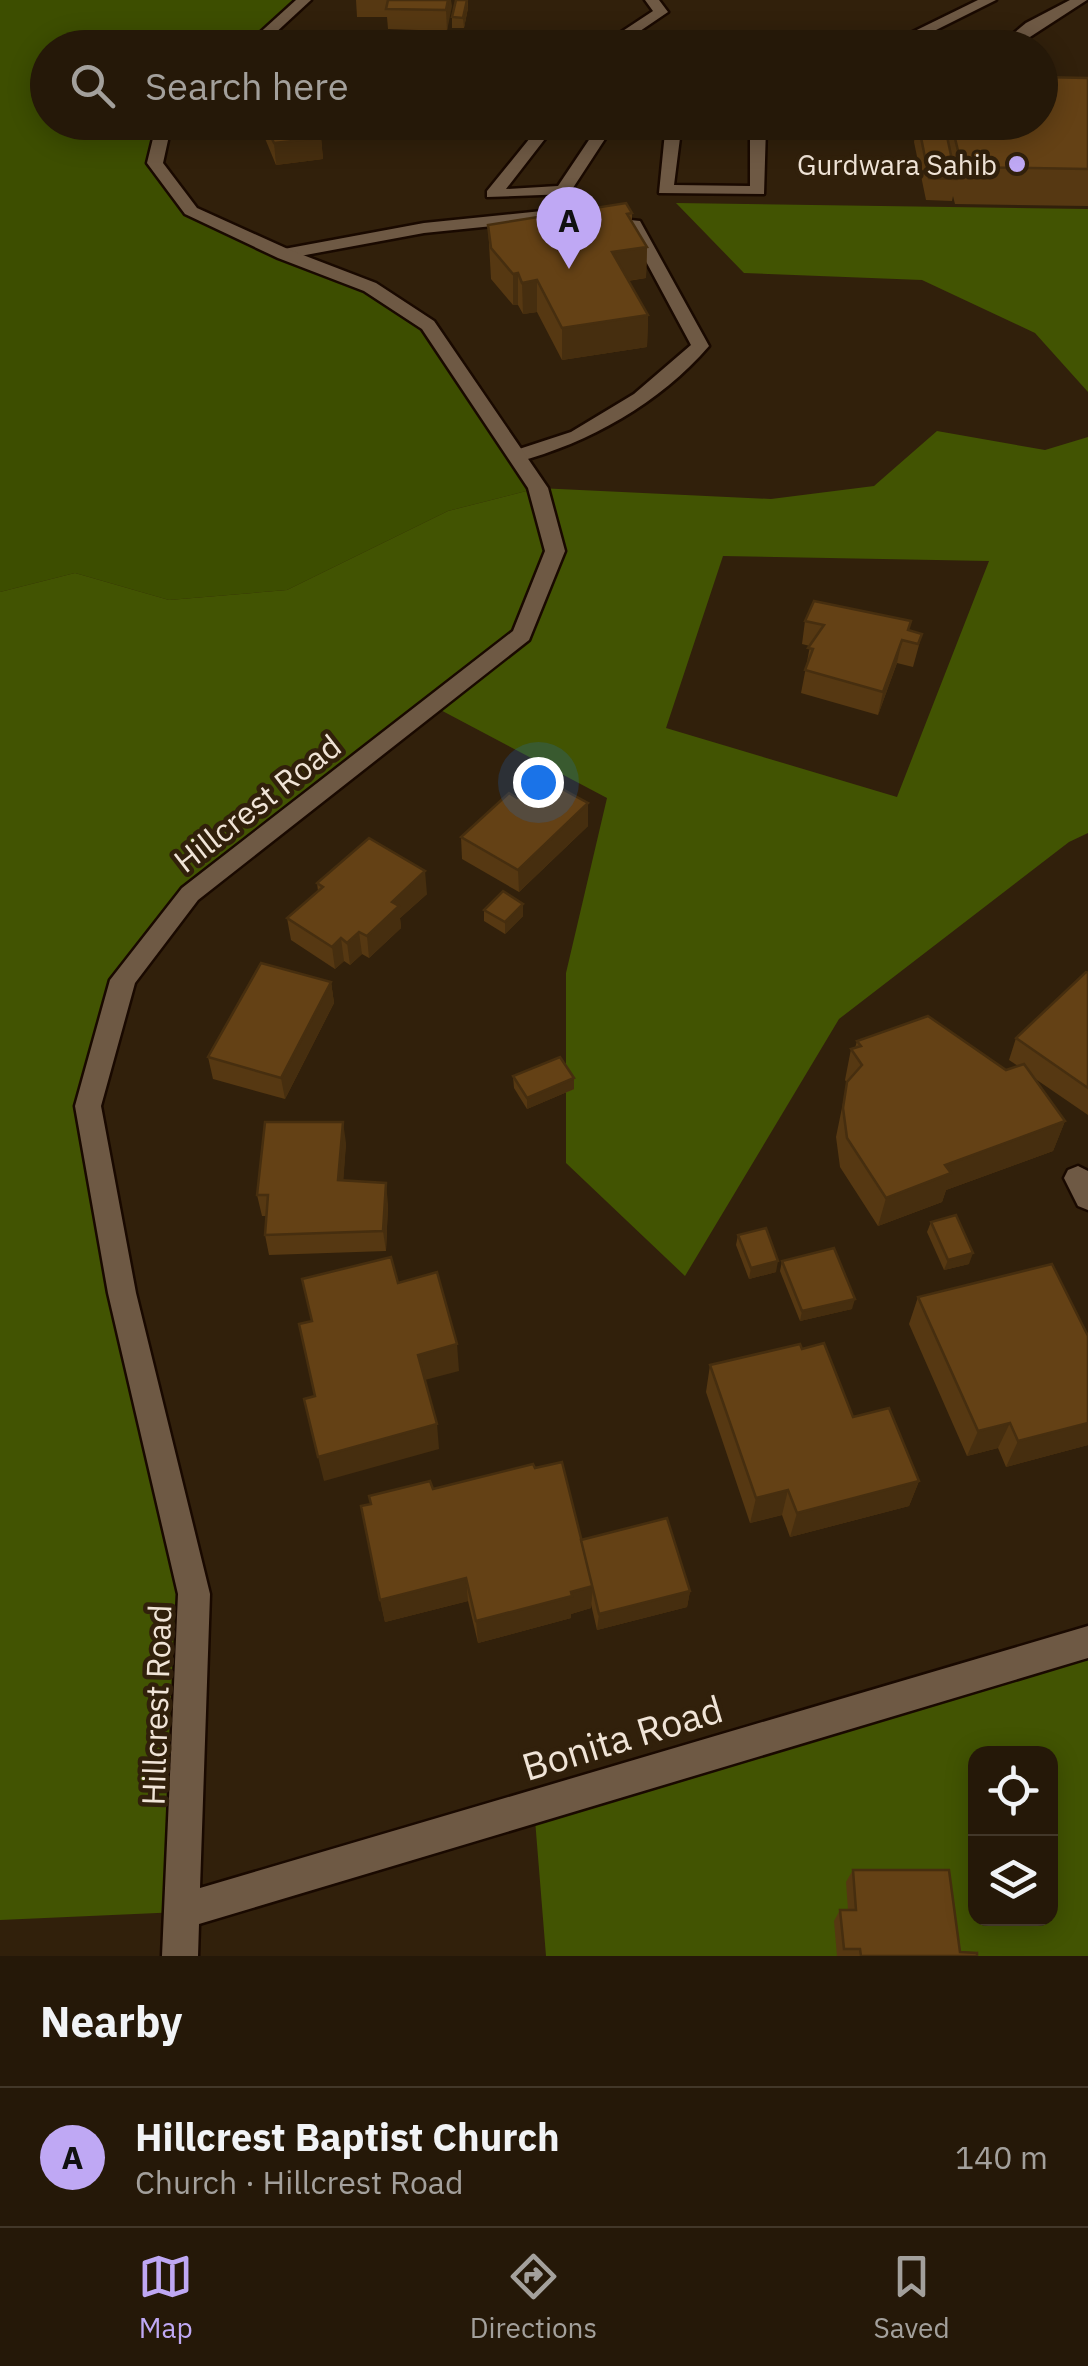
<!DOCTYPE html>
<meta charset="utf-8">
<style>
:root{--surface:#251808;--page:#2d2112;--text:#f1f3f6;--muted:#a3a09c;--line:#423729;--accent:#bfa8f4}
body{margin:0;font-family:"IBM Plex Sans",sans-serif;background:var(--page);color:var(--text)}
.controls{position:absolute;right:30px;bottom:30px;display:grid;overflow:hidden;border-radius:20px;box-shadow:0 5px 25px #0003}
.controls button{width:90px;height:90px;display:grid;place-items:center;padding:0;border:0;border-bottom:2px solid var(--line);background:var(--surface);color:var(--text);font:50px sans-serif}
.you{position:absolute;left:538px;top:782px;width:35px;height:35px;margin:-25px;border:8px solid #fff;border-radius:50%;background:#1a73e8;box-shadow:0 0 0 15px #1a73e833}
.badge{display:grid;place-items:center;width:65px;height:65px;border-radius:50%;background:var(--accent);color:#111;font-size:32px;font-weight:700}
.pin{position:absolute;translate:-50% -82px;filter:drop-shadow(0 2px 5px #0008)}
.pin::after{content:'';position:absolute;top:52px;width:35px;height:30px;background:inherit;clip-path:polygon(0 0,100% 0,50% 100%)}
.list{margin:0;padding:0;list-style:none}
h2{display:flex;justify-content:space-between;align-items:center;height:130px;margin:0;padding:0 40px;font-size:42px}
h2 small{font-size:32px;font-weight:400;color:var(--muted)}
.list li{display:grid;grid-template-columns:65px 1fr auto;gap:30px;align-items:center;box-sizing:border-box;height:140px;padding:0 40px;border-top:2px solid var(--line)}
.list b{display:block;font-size:38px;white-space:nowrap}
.list p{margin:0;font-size:32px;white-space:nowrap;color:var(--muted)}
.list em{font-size:32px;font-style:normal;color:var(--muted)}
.icon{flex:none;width:55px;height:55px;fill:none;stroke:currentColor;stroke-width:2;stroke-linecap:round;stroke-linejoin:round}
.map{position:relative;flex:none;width:1088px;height:1956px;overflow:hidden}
.search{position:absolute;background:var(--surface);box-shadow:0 5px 25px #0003;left:30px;right:30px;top:30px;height:110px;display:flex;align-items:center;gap:25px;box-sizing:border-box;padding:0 35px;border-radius:55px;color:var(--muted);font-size:38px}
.sheet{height:270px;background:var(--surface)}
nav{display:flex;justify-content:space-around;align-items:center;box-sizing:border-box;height:140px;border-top:2px solid var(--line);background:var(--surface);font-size:28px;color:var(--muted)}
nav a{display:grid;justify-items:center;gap:5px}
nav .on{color:var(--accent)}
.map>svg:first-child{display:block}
.green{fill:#3d4e00}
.forest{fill:#425402;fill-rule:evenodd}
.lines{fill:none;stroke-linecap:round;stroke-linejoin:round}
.lane-casing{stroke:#190900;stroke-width:5}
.street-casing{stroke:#190900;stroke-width:5}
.lane{fill:#6e5944;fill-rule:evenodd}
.street{fill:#6e5944;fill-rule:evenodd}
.wall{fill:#563812}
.shaded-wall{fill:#462e0f}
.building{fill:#644115;stroke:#462e0f;stroke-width:2.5}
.poi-dot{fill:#bfa8f4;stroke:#31200b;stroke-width:4}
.labels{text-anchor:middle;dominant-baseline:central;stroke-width:9;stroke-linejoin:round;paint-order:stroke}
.far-poi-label{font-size:28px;fill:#f0e4d7;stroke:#31200b;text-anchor:end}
.street-label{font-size:32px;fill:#f0e4d7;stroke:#31200b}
.near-street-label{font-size:38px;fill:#f0e4d7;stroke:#31200b}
</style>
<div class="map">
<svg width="1088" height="1956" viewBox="0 0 1088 1956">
<rect width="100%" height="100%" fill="#31200b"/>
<polygon class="green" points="0,0 304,0 250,47 48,48 48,122 165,123 155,163 191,211 370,287 428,325 538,488 448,511 287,590 169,600 75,573 0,592"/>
<g class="forest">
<polygon points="676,203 1088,209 1088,392 1035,333 922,280 744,273"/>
<path d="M937,431L1045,450L1088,437V833L1069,842L839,1019L685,1276L566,1163V973L607,798L433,706L191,894L123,980L88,1106L194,1594L180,1912L0,1920V592L75,573L169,600L287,590L448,511L538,488L771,499L874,486ZM723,556L989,561L897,797L666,728Z"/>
<path d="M1088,1642V1956H546L534,1807ZM976,1754H1050V1918H976Z"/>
</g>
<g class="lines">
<defs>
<g id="lane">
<polygon points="645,0 659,0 668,12 615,48 597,48 653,11"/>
<polygon points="978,0 996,0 900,48 880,48"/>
<polygon points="1070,0 1087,0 1013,48 996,48 1026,23"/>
<polygon points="543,122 558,122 506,189 558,186 601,122 616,122 569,194 487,197 487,191"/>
<polygon points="666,122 682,122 674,185 750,186 750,128 745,122 762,122 766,127 764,194 659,193"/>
<path d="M542,211L640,221L709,346C660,403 589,443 517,462L510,460V452L571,432L634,394L691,345L628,228L542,221L424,233L284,259L276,254L284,249L424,223Z"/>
<polygon points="1078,1166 1088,1171 1088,1210 1078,1206 1064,1178 1068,1170"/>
</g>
<g id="street">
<polygon points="296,0 311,0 259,48 243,48"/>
<polygon points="157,122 172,122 163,163 197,208 290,250 376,283 434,321 548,488 565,551 529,640 198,900 135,983 101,1106 136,1293 210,1594 200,1888 1088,1626 1088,1658 199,1924 198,1956 162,1956 178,1594 108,1293 75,1106 110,980 182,888 513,631 545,551 528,488 422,329 364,291 278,258 185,214 147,163"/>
</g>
</defs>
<use href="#lane" class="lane-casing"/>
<use href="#street" class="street-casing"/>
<use href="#lane" class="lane"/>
<use href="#street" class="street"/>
</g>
<g class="wall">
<polygon points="356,0 451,0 447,31 388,29 387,17 357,17"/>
<polygon points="456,0 468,0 468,8 464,28 452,28 452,17"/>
<polygon points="1088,78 1088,206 955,204 953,196 952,201 926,200 914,142 917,122 1040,122"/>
<polygon points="262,122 315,122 321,138 323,159 276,165 264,136"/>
<polygon points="632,213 632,222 647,247 646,278 628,281 648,315 647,347 562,360 537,312 523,314 518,305 513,305 491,279 488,225"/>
<polygon points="805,621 909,631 922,634 913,667 897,663 878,715 801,693 810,646 802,644"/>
<polygon points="517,798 588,803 588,826 519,892 462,859 461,837"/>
<polygon points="317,883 427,894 400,918 401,928 369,958 362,954 350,965 344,961 335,969 291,940 287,918 318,891"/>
<polygon points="484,910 523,916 505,934 484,921"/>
<polygon points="1088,973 1088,1115 1034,1078 1065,1121 1053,1151 946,1190 942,1202 878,1226 840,1167 836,1137 847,1083 845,1080 851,1049 855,1048 857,1041 1006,1070 1018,1066 1009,1060 1016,1038"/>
<polygon points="331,982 334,1003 285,1099 213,1079 208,1057"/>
<polygon points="513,1076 574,1078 574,1089 527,1109 514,1088"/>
<polygon points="346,1143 343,1180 388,1204 386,1251 269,1255 265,1235 266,1216 262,1216 257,1195"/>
<polygon points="931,1222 969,1264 944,1270 927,1232"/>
<polygon points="738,1235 776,1272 749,1279 736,1245"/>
<polygon points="782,1261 852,1309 800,1321 780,1271"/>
<polygon points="918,1297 1088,1336 1088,1445 1006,1467 998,1448 967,1456 909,1324"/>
<polygon points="802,1349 853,1417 919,1481 909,1506 790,1537 782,1515 750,1523 706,1392 710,1365"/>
<polygon points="433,1489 581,1540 690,1591 687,1607 597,1630 591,1604 591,1608 571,1614 571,1618 478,1643 468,1601 385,1622 361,1506"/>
<polygon points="853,1870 960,1952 977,1956 837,1956 834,1921 840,1910 848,1910 846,1882"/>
</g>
<g class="shaded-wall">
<polygon points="448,0 451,0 452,6 447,31 446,10"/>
<polygon points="467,0 468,8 464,28 463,18"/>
<polygon points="321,138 323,159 276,165 274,143"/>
<polygon points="647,247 646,278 611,283 612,252"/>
<polygon points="518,273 518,305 513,305 513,274"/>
<polygon points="537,280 537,312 523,314 522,283"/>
<polygon points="648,315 647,347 562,360 562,328"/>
<polygon points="902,640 897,663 878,715 883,692"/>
<polygon points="588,803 588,826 519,892 518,870"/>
<polygon points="425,871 427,894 400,918 401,928 369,958 367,936 392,902"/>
<polygon points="523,904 523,916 505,934 505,922"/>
<polygon points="359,932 362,954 350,965 347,943"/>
<polygon points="341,938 344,961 335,969 332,947"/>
<polygon points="331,982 334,1003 285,1099 281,1078"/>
<polygon points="574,1078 574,1089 527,1109 527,1098"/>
<polygon points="1065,1121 1053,1151 946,1190 942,1202 878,1226 886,1198 945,1165"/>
<polygon points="343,1122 346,1143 342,1201 338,1180"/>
<polygon points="386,1183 388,1204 386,1251 383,1231"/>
<polygon points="973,1253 969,1264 944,1270 948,1260"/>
<polygon points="778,1261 776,1272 749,1279 751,1268"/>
<polygon points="855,1299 852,1309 800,1321 802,1311"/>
<polygon points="457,1344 459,1371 421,1381 418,1355"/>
<polygon points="1010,1423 998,1448 967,1456 978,1431"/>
<polygon points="1088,1423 1088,1445 1006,1467 1018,1441"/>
<polygon points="437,1424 439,1449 324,1481 318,1457"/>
<polygon points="919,1481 909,1506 790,1537 797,1513"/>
<polygon points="788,1490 782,1515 750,1523 756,1498"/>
<polygon points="466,1578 468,1601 385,1622 380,1600"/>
<polygon points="593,1586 591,1608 571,1614 571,1618 478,1643 476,1621"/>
<polygon points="690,1591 687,1607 597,1630 599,1614"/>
</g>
<g class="building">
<polygon points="388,0 448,0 446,10 386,9"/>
<polygon points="456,0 467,0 463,18 452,17"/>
<polygon points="1040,77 1088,78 1088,169 962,167 951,122 1040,122"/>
<polygon points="264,122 315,122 321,138 274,143"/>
<polygon points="918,122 944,122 956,179 929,178"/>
<polygon points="626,203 632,213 627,214 647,247 612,252 648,315 562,328 537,280 522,283 518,273 513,274 491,248 488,225"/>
<polygon points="814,601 911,621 908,630 922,634 918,644 902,640 883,692 805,670 813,649 808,648 824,625 805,621"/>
<polygon points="540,777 588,803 518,870 461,837 509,793 517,798"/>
<polygon points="369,838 425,871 392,902 399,906 367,936 359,932 347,943 341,938 332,947 287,918 323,887 317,883"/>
<polygon points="503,891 523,904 505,922 484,910"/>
<polygon points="261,963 331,982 281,1078 208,1057"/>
<polygon points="1086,972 1088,973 1088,1088 1016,1038"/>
<polygon points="928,1016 1006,1070 1024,1064 1065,1121 945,1165 951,1173 886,1198 847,1138 843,1108 847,1082 862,1065 851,1049 861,1046 857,1041"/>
<polygon points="560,1057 574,1078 527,1098 513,1076"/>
<polygon points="265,1122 343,1122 338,1180 386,1183 383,1231 265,1235 268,1195 257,1195"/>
<polygon points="956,1215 973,1253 948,1260 931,1222"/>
<polygon points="766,1228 778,1261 751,1268 738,1235"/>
<polygon points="834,1248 855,1299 802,1311 782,1261"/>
<polygon points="391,1257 398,1283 437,1272 457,1344 418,1355 437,1424 318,1457 304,1399 315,1396 299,1324 312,1321 302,1279"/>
<polygon points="1052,1264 1088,1336 1088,1423 1018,1441 1010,1423 978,1431 918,1297"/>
<polygon points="824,1343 853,1417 889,1408 919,1481 797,1513 788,1490 756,1498 710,1365 800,1344 802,1349"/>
<polygon points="562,1462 593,1586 571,1592 572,1596 476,1621 466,1578 380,1600 361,1506 371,1504 369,1496 430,1481 433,1489 533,1464 535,1468"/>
<polygon points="667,1518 690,1591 599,1614 581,1540"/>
<polygon points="853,1870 949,1870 960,1952 977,1953 977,1956 861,1956 860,1949 844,1949 840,1910 856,1910"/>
</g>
<circle class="poi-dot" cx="1017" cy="164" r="10"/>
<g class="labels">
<g class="far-poi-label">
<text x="997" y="164">Gurdwara Sahib</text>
</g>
<g class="street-label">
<text transform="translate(257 803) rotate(-38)">Hillcrest Road</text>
<text transform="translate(156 1705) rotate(-88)">Hillcrest Road</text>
</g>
<g class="near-street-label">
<text transform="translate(622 1737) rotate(-17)">Bonita Road</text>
</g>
</g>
</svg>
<div class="controls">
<button><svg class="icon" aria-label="locate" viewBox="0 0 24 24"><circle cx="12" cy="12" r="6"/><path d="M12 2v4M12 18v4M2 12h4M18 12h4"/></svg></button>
<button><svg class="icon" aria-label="layers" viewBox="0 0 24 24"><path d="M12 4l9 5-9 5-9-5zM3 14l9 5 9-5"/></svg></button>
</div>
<div class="you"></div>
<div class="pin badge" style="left:569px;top:269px">A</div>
<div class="search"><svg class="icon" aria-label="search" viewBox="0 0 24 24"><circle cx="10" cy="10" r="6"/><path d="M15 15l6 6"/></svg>Search here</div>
</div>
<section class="sheet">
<h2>Nearby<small></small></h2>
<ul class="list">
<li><span class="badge">A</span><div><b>Hillcrest Baptist Church</b><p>Church · Hillcrest Road</p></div><em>140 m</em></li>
</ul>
</section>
<nav>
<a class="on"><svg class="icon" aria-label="map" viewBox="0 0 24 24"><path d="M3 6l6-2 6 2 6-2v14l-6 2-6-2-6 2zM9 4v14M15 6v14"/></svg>Map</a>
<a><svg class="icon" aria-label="directions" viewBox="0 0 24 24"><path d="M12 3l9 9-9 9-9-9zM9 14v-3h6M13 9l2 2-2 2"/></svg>Directions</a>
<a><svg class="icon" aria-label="saved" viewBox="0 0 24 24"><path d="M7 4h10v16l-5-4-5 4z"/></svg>Saved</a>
</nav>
